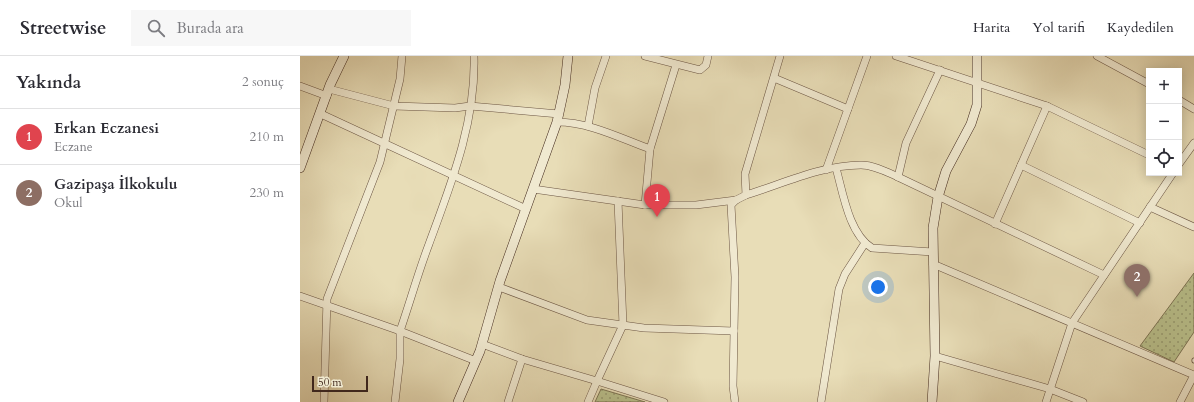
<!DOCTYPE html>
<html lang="tr">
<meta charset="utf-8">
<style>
:root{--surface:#fff;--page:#f7f7f7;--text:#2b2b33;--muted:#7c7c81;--line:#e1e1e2;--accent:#111827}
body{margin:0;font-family:Cardo,serif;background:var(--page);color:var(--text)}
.controls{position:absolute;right:12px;top:12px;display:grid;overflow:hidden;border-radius:0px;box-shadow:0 2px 10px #0003}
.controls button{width:36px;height:36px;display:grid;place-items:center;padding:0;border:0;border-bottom:1px solid var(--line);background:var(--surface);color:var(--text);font:20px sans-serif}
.scale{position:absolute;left:12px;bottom:10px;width:56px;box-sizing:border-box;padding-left:4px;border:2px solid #41281c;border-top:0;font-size:11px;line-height:14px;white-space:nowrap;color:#41281c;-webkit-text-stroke:3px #f0e9d0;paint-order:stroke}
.you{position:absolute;left:578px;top:231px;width:14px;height:14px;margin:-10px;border:3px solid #fff;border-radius:50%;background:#1a73e8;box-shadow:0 0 0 6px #1a73e833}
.badge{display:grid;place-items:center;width:26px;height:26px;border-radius:50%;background:var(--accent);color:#fff;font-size:13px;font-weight:700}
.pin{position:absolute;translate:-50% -33px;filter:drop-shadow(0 1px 2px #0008)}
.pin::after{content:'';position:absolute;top:21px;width:14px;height:12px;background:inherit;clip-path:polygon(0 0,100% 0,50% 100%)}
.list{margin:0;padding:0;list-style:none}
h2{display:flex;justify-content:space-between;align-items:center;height:52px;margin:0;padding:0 16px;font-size:17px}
h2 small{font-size:13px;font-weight:400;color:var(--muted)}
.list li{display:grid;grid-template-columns:26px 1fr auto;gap:12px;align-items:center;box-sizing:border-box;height:56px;padding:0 16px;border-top:1px solid var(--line)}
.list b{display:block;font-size:15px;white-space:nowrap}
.list p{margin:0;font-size:13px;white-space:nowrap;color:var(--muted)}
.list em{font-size:13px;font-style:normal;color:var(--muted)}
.icon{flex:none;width:22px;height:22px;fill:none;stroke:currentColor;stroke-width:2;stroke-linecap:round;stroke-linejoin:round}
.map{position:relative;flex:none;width:894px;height:346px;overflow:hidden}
header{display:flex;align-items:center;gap:24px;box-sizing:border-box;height:56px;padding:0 20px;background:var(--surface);border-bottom:1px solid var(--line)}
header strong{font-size:19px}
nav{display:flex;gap:22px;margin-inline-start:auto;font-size:14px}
.search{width:280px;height:36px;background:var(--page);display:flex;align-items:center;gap:10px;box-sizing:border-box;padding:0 14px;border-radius:0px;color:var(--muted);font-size:15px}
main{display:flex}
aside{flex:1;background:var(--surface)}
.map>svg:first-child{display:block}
.park{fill:url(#park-dots);stroke:#7d7454}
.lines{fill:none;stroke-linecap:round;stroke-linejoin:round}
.lane-casing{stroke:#6b5543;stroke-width:5}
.street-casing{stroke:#6b5543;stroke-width:8}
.secondary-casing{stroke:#41281c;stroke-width:10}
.lane{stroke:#f0e9d0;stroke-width:3.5}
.street{stroke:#f0e9d0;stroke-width:7}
.secondary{stroke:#f0e9d0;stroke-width:9}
</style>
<header>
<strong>Streetwise</strong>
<div class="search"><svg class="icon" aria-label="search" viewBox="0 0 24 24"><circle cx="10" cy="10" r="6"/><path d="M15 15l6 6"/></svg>Burada ara</div>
<nav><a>Harita</a><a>Yol tarifi</a><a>Kaydedilen</a></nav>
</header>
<main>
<aside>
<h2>Yakında<small>2 sonuç</small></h2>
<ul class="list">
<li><span class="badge" style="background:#e0444e">1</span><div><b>Erkan Eczanesi</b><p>Eczane</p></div><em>210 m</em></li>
<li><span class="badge" style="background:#8d6e63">2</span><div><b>Gazipaşa İlkokulu</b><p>Okul</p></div><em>230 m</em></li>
</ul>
</aside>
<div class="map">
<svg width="894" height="346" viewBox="0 0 894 346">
<defs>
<pattern id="park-dots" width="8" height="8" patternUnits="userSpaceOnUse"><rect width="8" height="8" fill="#b9c08c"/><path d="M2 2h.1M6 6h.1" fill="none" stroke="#989c72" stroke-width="1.8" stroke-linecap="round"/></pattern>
</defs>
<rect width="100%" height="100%" fill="#e8ddb7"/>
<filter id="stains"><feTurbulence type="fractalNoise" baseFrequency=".005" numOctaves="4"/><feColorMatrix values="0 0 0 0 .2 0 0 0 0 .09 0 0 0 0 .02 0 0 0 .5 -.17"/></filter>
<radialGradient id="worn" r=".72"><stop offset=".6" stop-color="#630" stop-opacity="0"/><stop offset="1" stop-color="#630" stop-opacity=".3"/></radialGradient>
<g class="park">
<polygon points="894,217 894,276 874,306 840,290"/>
<polygon points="301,333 345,346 295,346"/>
</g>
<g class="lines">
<defs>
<polyline id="lane" points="894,305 894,304"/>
<g id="street">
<polyline points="345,0 400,14 406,9 408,0"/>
<path d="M480,0L445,118L446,139C482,128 522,109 561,109C574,109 587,116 598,121L804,219"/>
<polyline points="596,0 747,50 849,99"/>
<polyline points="797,0 849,28"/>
<polyline points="474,22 548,53"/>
<polyline points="0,30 27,40"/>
<polyline points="29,33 94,50 155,52 170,50 259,58"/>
<polyline points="879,44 894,53"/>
<polyline points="21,58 226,153"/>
<path d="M257,66C289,66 320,82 350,93"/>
<polyline points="288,70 295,32 306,0"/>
<polyline points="879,108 894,87"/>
<polyline points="721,109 840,167"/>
<path d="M536,112C543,137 549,178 572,192L633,196"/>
<polyline points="526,114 567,0"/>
<polyline points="598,121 606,87 640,14"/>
<polyline points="233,133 345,149 396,149 436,144"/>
<polyline points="318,145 323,269 297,325 364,346"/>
<polyline points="345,149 350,93 376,9"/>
<polyline points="850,151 894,171"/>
<polyline points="695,168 747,50"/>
<polyline points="633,208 894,319 880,346"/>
<polyline points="199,231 287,264 344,272 434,275"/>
<polyline points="0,240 100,275 176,305"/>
<polyline points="182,288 222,303 297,325 288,346"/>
<polyline points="635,300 750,333 783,346"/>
<polyline points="24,346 27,243 80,106 100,23 102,0"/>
<path d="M95,346L100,303V275C110,246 118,217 129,188C151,128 176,66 174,0"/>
<polyline points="208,346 222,303"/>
<polyline points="435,346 433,330 435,221 431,149 436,144 446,139"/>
<polyline points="521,346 539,233 545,218 565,187"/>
<polyline points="746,346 772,267 873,117"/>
</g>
<g id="secondary">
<polyline points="0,112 30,29 44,0"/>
<polyline points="158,346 180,295 200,225 257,66 265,29 268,0"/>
<polyline points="632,346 635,300 633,172 638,141 646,115 671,68 677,49 677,0"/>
</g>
</defs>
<use href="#lane" class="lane-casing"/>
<use href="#street" class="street-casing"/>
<use href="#secondary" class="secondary-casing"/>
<use href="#lane" class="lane"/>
<use href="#street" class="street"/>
<use href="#secondary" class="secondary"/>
</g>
<rect width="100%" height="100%" filter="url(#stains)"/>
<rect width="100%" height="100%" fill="url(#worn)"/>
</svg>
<div class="controls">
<button>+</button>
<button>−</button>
<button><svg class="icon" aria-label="locate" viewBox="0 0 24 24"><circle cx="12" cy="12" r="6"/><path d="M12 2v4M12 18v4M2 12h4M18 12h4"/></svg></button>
</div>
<div class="scale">50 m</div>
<div class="you"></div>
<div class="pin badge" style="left:357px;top:161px;background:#e0444e">1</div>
<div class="pin badge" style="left:837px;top:241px;background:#8d6e63">2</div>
</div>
</main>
